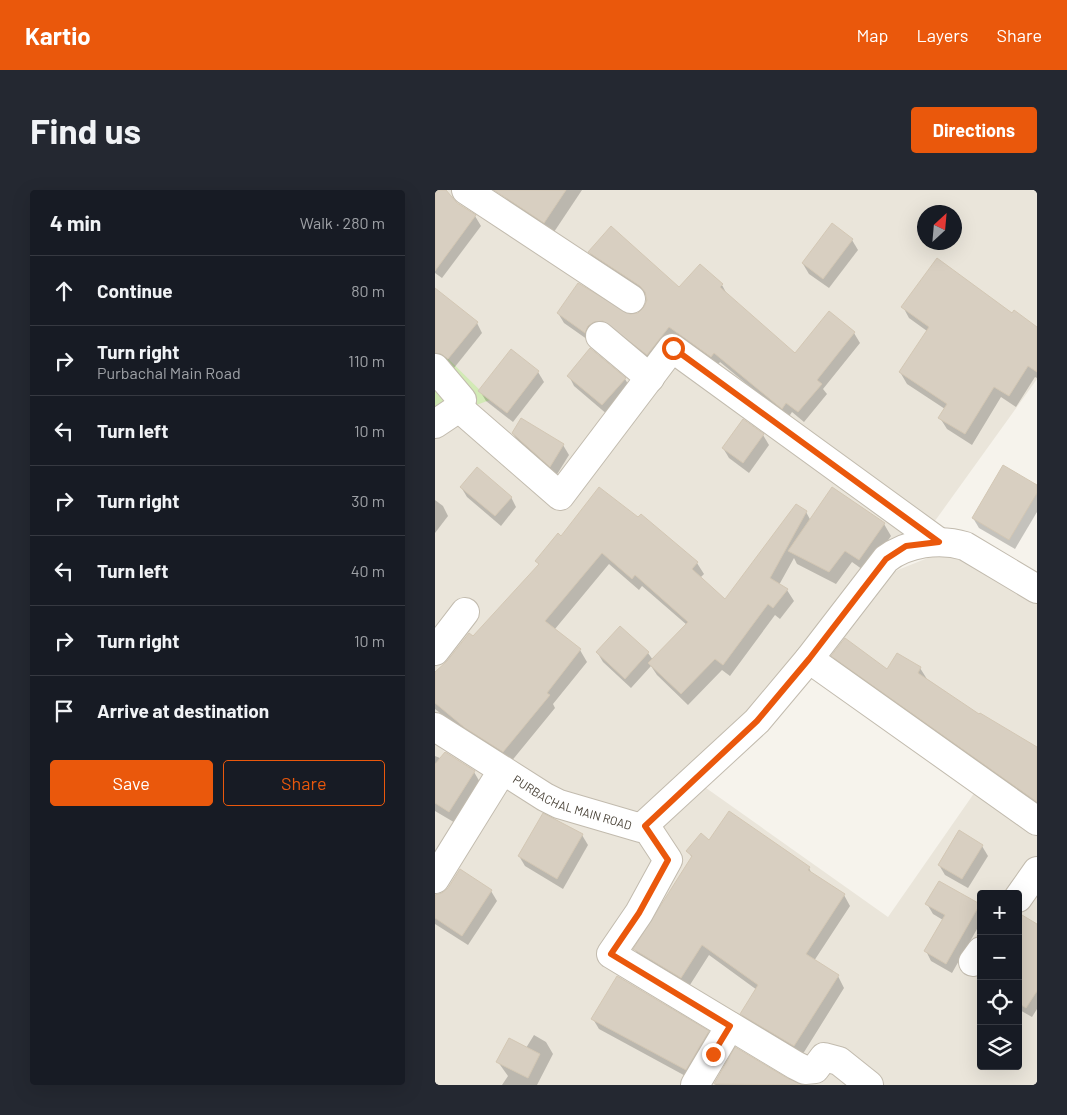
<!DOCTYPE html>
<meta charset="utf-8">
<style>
:root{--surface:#171b24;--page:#242831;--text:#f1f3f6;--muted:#9ea1a6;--line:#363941;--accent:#ea580c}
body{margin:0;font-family:Barlow,sans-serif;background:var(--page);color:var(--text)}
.controls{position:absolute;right:15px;bottom:15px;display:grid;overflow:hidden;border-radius:5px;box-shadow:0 5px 20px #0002}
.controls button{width:45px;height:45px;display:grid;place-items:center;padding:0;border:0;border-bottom:1px solid var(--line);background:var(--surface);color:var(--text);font:25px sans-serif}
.compass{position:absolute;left:482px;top:15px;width:45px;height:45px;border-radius:50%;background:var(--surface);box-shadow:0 5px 20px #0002;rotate:26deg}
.stop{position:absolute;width:15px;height:15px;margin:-11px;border:4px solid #ea580c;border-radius:50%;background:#fff}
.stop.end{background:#ea580c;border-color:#fff;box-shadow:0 1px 5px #0008}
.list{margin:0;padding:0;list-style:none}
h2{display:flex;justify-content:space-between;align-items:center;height:65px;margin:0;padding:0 20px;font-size:21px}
h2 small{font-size:16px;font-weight:400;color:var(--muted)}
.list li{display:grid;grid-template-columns:32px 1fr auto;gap:15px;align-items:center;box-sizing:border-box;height:70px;padding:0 20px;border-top:1px solid var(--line)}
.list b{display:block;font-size:19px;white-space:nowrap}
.list p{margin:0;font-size:16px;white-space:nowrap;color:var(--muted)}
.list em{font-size:16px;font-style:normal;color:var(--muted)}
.actions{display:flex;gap:10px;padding:15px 20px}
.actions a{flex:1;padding:11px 0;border:1px solid var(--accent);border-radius:5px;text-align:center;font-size:18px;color:var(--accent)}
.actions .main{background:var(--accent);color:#fff}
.icon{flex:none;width:28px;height:28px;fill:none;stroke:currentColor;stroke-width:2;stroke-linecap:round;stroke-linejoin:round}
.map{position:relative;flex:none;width:602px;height:895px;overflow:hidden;border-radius:5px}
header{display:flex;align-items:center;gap:30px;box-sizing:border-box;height:70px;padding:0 25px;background:var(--accent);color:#fff}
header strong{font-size:24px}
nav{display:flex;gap:28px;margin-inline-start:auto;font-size:18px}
.intro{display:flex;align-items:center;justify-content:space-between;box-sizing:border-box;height:120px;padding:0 30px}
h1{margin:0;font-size:35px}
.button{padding:12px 22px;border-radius:5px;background:var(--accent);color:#fff;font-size:18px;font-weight:700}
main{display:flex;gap:30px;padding:0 30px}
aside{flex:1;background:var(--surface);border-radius:5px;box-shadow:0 5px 20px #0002}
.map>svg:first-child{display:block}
.residential{fill:#eae5da;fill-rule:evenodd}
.green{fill:#d2eab5}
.shadow{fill:#0003}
.building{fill:#d8cfc1;stroke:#d3c7b4}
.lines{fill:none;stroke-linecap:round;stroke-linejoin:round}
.minor-casing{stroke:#c2bbae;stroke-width:30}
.minor{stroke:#fff;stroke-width:28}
.route{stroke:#ea580c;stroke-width:6}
.labels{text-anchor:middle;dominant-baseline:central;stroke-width:4;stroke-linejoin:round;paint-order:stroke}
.street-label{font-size:12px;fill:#4b4439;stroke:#fff}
</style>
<header>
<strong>Kartio</strong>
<nav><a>Map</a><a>Layers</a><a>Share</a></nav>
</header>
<div class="intro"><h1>Find us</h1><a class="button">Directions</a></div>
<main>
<aside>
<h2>4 min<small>Walk · 280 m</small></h2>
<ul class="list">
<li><svg class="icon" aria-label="ahead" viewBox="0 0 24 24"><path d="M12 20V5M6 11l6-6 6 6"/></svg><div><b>Continue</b></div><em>80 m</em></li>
<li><svg class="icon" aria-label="right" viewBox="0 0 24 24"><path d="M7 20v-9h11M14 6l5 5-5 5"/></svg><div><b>Turn right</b><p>Purbachal Main Road</p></div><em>110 m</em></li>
<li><svg class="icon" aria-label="left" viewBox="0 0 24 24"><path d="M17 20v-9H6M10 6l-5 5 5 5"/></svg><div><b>Turn left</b></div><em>10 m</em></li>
<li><svg class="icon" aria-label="right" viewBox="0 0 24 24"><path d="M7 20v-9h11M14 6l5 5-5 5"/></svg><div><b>Turn right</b></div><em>30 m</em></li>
<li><svg class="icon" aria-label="left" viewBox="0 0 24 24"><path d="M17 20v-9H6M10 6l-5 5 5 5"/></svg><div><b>Turn left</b></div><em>40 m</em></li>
<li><svg class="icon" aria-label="right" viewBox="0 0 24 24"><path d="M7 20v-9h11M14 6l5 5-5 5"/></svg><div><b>Turn right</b></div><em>10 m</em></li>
<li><svg class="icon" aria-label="arrive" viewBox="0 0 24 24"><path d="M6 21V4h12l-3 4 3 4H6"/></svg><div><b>Arrive at destination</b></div></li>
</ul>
<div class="actions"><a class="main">Save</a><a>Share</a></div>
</aside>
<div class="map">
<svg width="602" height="895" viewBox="0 0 602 895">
<rect width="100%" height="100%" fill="#f6f3ec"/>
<path class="residential" d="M0,0H602V189L492,342L496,365L453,378L445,387L518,358L602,407V598L584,623L602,641V895H0V554L10,562L19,557L0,545ZM490,22H520V52H490ZM377,470L542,599L453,727L264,593ZM546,704H583V876H546Z"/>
<polygon class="green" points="0,156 55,210 0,230"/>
<g class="shadow">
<polygon points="0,0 9,0 15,5 21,14 40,26 46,36 7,88 0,83"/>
<polygon points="75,0 147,0 117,45 78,20 71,7"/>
<polygon points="417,50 423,60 394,98 374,84 368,74"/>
<polygon points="154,62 244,99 287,95 293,106 361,165 419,143 425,153 388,199 392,204 369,232 357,222 353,228 285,172 282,176 218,174 156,152 129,133 123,123 195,126 203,124 210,118 212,106 160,72"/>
<polygon points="0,100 42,133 47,143 19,178 0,167"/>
<polygon points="468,117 578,124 602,138 602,188 600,187 581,217 566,207 537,255 512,239 505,228 510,219 472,194 465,182 492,141 474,128"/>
<polygon points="103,182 109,192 78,232 51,211 45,201"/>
<polygon points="134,186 190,189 196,199 173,225 139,196"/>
<polygon points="78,243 128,255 134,265 121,286 84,254"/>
<polygon points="328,245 334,255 314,283 294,268 288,258"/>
<polygon points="602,296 602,322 580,359 544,338 538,328"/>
<polygon points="26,297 76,307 81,317 66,336 32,307"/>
<polygon points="0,310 8,316 13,326 0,343"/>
<polygon points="371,322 376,331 449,334 456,346 431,382 417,372 401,394 362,374 359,368 344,395 352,400 359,411 345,429 340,425 295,486 287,480 253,515 222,485 216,476 196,498 168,472 162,462 185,438 213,463 218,470 252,435 207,396 204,400 174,374 120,439 145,460 152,472 118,514 120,518 75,573 38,549 0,519 0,485 34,445 38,448 104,375 102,371 126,348 262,373 269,384 265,388 290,411"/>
<polygon points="398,466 453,481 485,478 492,489 544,526 602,558 602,617 404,477"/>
<polygon points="0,566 39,582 46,594 22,634 0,621"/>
<polygon points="147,645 153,655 128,699 90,676 84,666"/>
<polygon points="274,651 374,678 377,684 409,705 415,716 379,771 403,786 409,798 366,867 313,835 306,824 322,800 274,765 253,798 206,771 200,759 257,668 253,661"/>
<polygon points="547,656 553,666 533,698 510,685 504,675"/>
<polygon points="56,701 62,711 33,755 0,734 0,705"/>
<polygon points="492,714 544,715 546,718 546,732 517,783 496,771 491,761 508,730 498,724"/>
<polygon points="585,725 602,735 602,819 597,827 583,819"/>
<polygon points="158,829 273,842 279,852 256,889 164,839"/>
<polygon points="99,845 111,852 118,864 102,895 67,895 73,886 63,872 91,858"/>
<polygon points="301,859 361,895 280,895"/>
</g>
<g class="building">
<polygon points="0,0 11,0 22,13 41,25 0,81"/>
<polygon points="59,0 131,0 109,33"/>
<polygon points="397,33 418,49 388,89 367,73"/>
<polygon points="176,36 244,97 265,74 288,94 285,97 360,163 394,121 420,142 382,190 387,194 363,222 351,213 347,219 279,163 276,167 234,137 212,165 168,131 159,132 153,136 150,143 122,123 143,93 195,124 203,123 209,117 212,110 210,102 205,96 153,62"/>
<polygon points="502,68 577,123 579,120 602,137 602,182 593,176 574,206 559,197 530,244 503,228 512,214 464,182 494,137 466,117"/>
<polygon points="0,98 43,132 13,169 6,164 0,163"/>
<polygon points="155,158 191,188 167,215 132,186"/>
<polygon points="76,159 104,181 72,223 43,201"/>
<polygon points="86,228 129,254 115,277 77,243"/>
<polygon points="308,229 329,244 308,273 287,258"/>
<polygon points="568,275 602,295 602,303 574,350 537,328"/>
<polygon points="42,277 77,307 60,326 25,297"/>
<polygon points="164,297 203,327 206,324 263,372 257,379 290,409 361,314 372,321 335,388 353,399 338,418 333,414 288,475 280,469 246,504 213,473 253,432 200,385 197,389 167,363 110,431 146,459 112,503 115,505 68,562 30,538 0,513 0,482 12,471 34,443 38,446 104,374 100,371 123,343 126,346"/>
<polygon points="397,297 450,333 424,370 410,361 394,382 353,361"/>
<polygon points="185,436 214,462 190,489 161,462"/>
<polygon points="410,448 452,479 462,463 486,477 483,483 544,524 545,523 602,557 602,612 396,466"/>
<polygon points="10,562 40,581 14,622 0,613 0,574"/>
<polygon points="294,621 375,677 373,680 410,704 371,764 404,785 359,856 305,824 323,795 267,755 246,788 198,759 257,666 251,661 266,643 274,650"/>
<polygon points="108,623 148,644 122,689 83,666"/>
<polygon points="524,640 548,655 527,689 503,675"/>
<polygon points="25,679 57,700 27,746 0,728 0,705 7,703 13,698"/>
<polygon points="504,691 545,714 511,774 489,761 510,725 490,714"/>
<polygon points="587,725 602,734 602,801 591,818 583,813 583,730"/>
<polygon points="182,786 274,841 251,880 156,829"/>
<polygon points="74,848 105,864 93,888 61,872"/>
<polygon points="300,857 352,888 368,895 279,894"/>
</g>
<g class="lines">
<defs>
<g id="minor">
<polyline points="31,0 196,109"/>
<polyline points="165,146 215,188"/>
<polyline points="0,178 27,210 24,218"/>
<polyline points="0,234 24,218 125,306 237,158 504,352"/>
<polyline points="0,461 30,422"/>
<polyline points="374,469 602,631"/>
<path id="s1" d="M0,537L110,607L124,614L206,638L322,531L374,469L451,369C472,353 504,348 530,356L602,399"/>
<polyline points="210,635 233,670 204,723 176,764 360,875 370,880 380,879 389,867 404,871 434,895"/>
<polyline points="0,689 67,581"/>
<polyline points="583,708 602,681"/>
<polyline points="538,772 546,761"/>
<polyline points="260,895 295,836"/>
</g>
</defs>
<use href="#minor" class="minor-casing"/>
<use href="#minor" class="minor"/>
</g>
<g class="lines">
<polyline class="route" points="238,158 504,352 471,356 451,369 374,469 322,531 210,636 233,670 204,723 176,764 295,836 278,864"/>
</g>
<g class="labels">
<g class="street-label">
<text stroke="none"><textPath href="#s1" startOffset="158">PURBACHAL MAIN ROAD</textPath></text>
</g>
</g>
</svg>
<div class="controls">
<button>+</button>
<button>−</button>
<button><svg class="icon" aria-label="locate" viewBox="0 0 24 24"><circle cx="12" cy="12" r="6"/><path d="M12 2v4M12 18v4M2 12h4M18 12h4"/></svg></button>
<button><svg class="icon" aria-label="layers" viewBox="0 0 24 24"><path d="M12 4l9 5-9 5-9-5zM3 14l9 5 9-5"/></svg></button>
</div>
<svg class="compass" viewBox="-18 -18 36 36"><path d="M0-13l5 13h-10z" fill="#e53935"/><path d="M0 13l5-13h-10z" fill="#9ea1a6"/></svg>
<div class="stop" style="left:238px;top:158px"></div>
<div class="stop end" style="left:278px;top:864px"></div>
</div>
</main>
